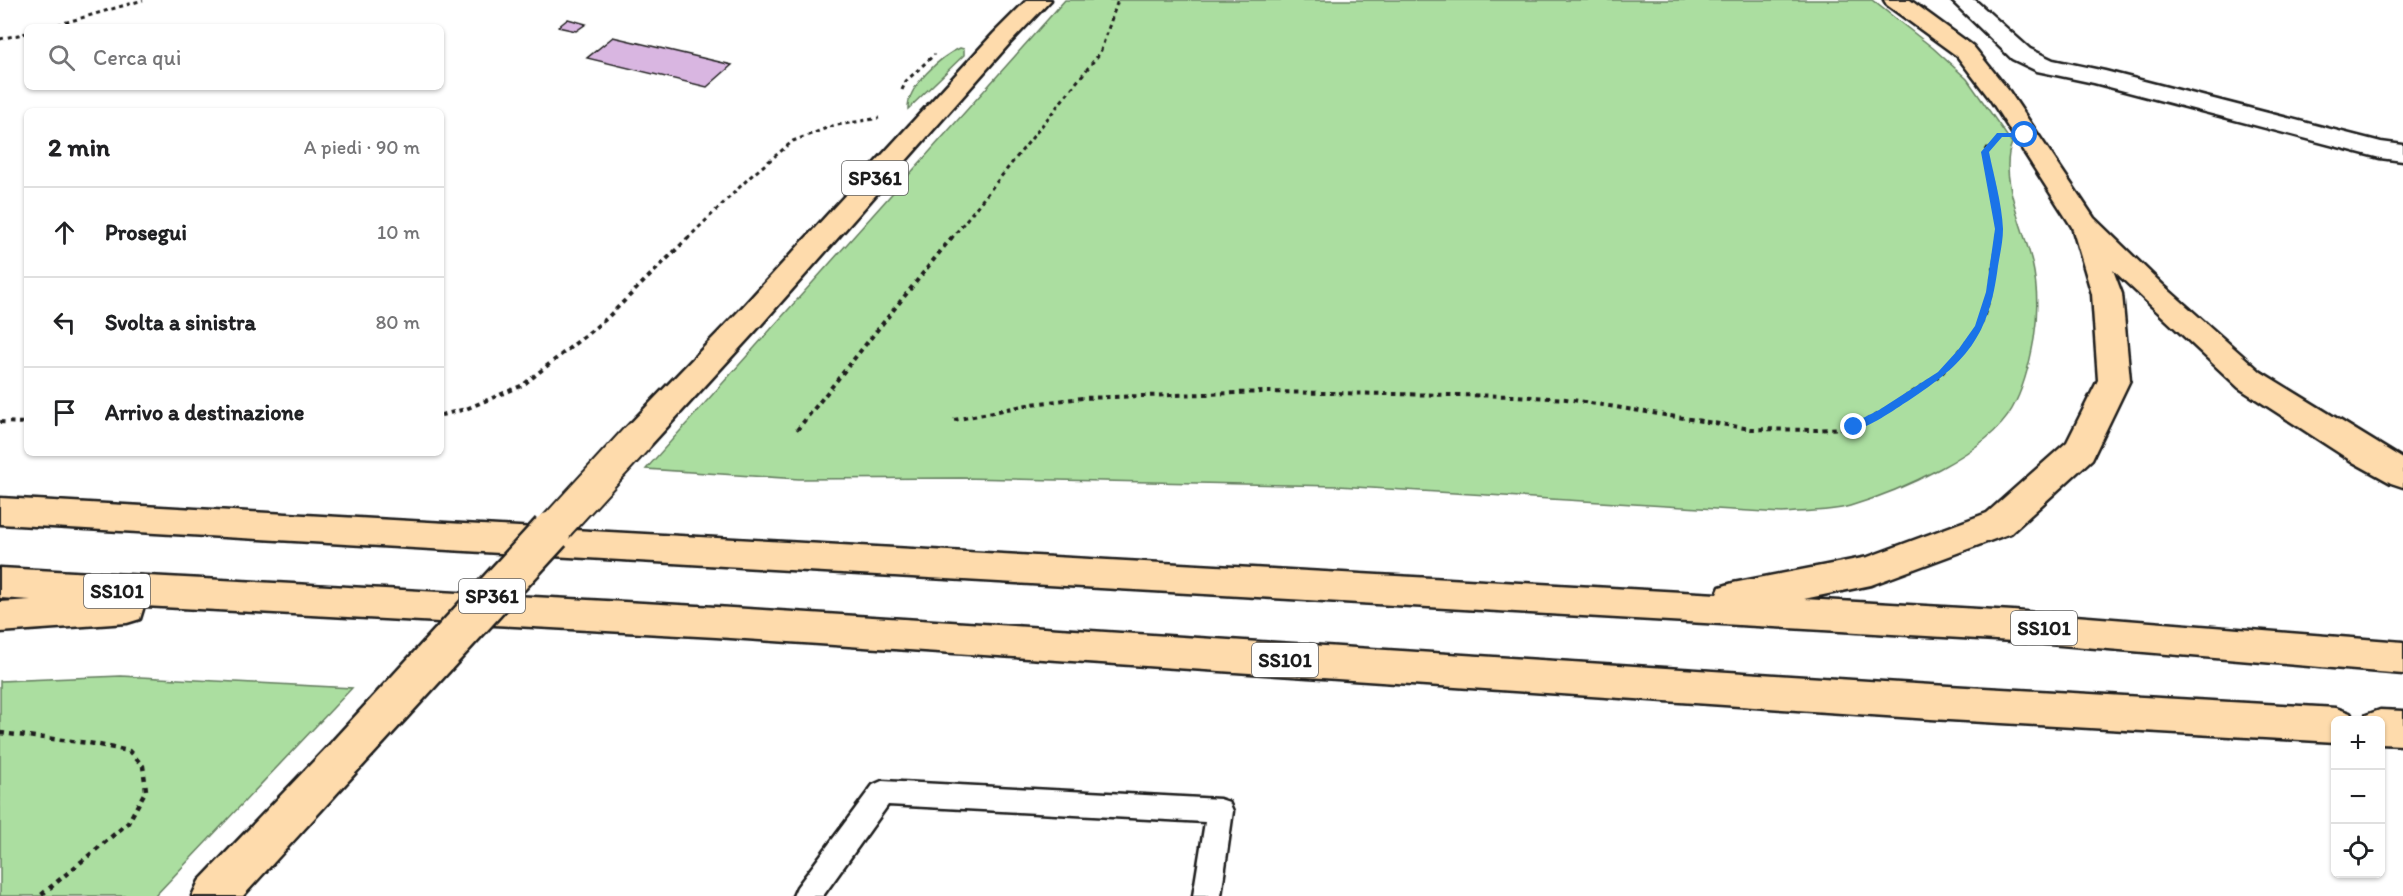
<!DOCTYPE html>
<html lang="it">
<meta charset="utf-8">
<style>
:root{--surface:#fff;--page:#f2f2f2;--text:#202124;--muted:#757577;--line:#e0e0e0}
body{margin:0;font-family:Itim,sans-serif;background:var(--page);color:var(--text)}
.controls{position:absolute;right:18px;bottom:18px;display:grid;overflow:hidden;border-radius:9px;box-shadow:0 2px 4px #0004}
.controls button{width:54px;height:54px;display:grid;place-items:center;padding:0;border:0;border-bottom:2px solid var(--line);background:var(--surface);color:var(--text);font:30px sans-serif}
.stop{position:absolute;width:18px;height:18px;margin:-14px;border:4px solid #1a73e8;border-radius:50%;background:#fff}
.stop.end{background:#1a73e8;border-color:#fff;box-shadow:0 2px 6px #0008}
.list{margin:0;padding:0;list-style:none}
h2{display:flex;justify-content:space-between;align-items:center;height:78px;margin:0;padding:0 24px;font-size:26px}
h2 small{font-size:20px;font-weight:400;color:var(--muted)}
.list li{display:grid;grid-template-columns:39px 1fr auto;gap:18px;align-items:center;box-sizing:border-box;height:90px;padding:0 24px;border-top:2px solid var(--line)}
.list b{display:block;font-size:22px;white-space:nowrap}
.list em{font-size:20px;font-style:normal;color:var(--muted)}
.icon{flex:none;width:33px;height:33px;fill:none;stroke:currentColor;stroke-width:2;stroke-linecap:round;stroke-linejoin:round}
.map{position:relative;flex:none;width:2403px;height:896px;overflow:hidden}
.search{position:absolute;background:var(--surface);box-shadow:0 2px 4px #0004;left:24px;top:24px;width:420px;height:66px;display:flex;align-items:center;gap:15px;box-sizing:border-box;padding:0 21px;border-radius:9px;color:var(--muted);font-size:22px}
.panel{position:absolute;background:var(--surface);box-shadow:0 2px 4px #0004;left:24px;top:108px;width:420px;height:348px;border-radius:9px}
.map>svg:first-child{display:block}
.green{fill:#abdea0;stroke:#647d5e;stroke-width:1.5}
.building{fill:#d9b6e1;stroke:#1c1c1c;stroke-width:1.5}
.lines{fill:none;stroke-linecap:round;stroke-linejoin:round}
.lane-casing{stroke:#1c1c1c;stroke-width:5}
.street-casing{stroke:#1c1c1c;stroke-width:5}
.primary-casing{stroke:#1c1c1c;stroke-width:5}
.highway-casing{stroke:#1c1c1c;stroke-width:5}
.path-far2{stroke:#1c1c1c;stroke-width:3;stroke-dasharray:4 4;stroke-linecap:butt}
.path-far1{stroke:#1c1c1c;stroke-width:4;stroke-dasharray:4.5 4.5;stroke-linecap:butt}
.path{stroke:#1c1c1c;stroke-width:4.5;stroke-dasharray:5 5;stroke-linecap:butt}
.lane{fill:#fff;fill-rule:evenodd}
.street{fill:#fff;fill-rule:evenodd}
.primary{fill:#fedbac;fill-rule:evenodd}
.highway{fill:#fedbac;fill-rule:evenodd}
.primary-bridge-far1-casing{stroke:#1c1c1c;stroke-width:36;stroke-linecap:butt}
.primary-bridge-casing{stroke:#1c1c1c;stroke-width:44;stroke-linecap:butt}
.primary-bridge-far1{stroke:#fedbac;stroke-width:32}
.primary-bridge{stroke:#fedbac;stroke-width:39}
.route{fill:#1a73e8}
.labels{text-anchor:middle;dominant-baseline:central;stroke-width:6;stroke-linejoin:round;paint-order:stroke}
.shield{fill:#fff;stroke:#606060;stroke-width:1.5}
.shield-label{font-size:20px;font-weight:bold;fill:#1c1c1c}
</style>
<div class="map">
<svg width="2403" height="896" viewBox="0 0 2403 896">
<rect width="100%" height="100%" fill="#fff"/>
<filter id="ink" filterUnits="userSpaceOnUse"><feTurbulence type="fractalNoise" baseFrequency=".0167" numOctaves="2"/><feDisplacementMap in="SourceGraphic" scale="12" xChannelSelector="R" yChannelSelector="G"/><feConvolveMatrix kernelMatrix="1 2 1 2 8 2 1 2 1" color-interpolation-filters="sRGB"/></filter>
<g filter="url(#ink)">
<g class="green">
<path d="M1065,0H1872L1933,48L1967,79L2012,143C1998,176 2024,229 2032,262C2038,288 2038,314 2034,339C2030,362 2024,388 2012,409C1988,453 1897,492 1850,506C1829,512 1803,511 1782,513L1338,486L961,478L799,479L646,469Z"/>
<path d="M960,48L964,49V55L908,109C907,87 941,56 960,48Z"/>
<polygon points="121,676 352,688 155,896 0,896 0,681"/>
</g>
<g class="building">
<polygon points="568,19 586,24 576,31 558,27"/>
<polygon points="613,37 732,65 707,87 587,58"/>
</g>
<g class="lines">
<defs>
<polygon id="lane" points="882,781 1220,799 1229,802 1233,811 1221,896 1193,896 1205,822 888,805 823,896 793,896 797,887 873,785"/>
<polygon id="street" points="1951,0 1975,0 2030,49 2053,60 2105,71 2381,142 2403,145 2403,161 2380,158 2094,83 2037,71 2012,59"/>
<g id="primary">
<polygon points="1027,0 1051,0 1010,43 760,326 649,447 637,450 625,447 621,438 625,429 738,312 994,33"/>
<polygon points="347,736 361,741 367,754 361,767 243,896 192,896 199,881 333,741"/>
</g>
<g id="highway">
<polygon points="1884,0 1910,0 1973,46 2009,91 2094,218 2163,285 2261,372 2403,459 2403,487 2391,483 2353,462 2239,388 2113,270 2122,294 2130,380 2092,459 2011,533 1871,585 1804,599 2013,611 2403,642 2403,674 2013,641 0,524 0,498 1717,594 1720,587 1733,583 1868,557 1987,513 2067,442 2098,380 2092,294 2072,227 1990,99 1957,56 1887,5"/>
<polygon points="0,568 716,607 1931,685 2336,708 2350,713 2354,720 2336,720 2336,742 1931,719 716,637 144,606 140,619 127,623 0,632 0,602 31,600 0,598"/>
<polygon points="2380,710 2403,711 2403,745 2380,744 2380,720 2363,720 2366,715"/>
</g>
</defs>
<use href="#lane" class="lane-casing"/>
<use href="#street" class="street-casing"/>
<use href="#primary" class="primary-casing"/>
<use href="#highway" class="highway-casing"/>
<g class="path-far2">
<polyline points="50,27 143,0"/>
<polyline points="0,39 27,33"/>
<polyline points="902,90 906,81 935,54"/>
<polyline points="1988,147 1985,152 1999,229 1998,239"/>
<polyline points="687,239 750,177 793,141 832,126 879,118"/>
<polyline points="951,239 1100,53 1118,0"/>
</g>
<g class="path-far1">
<polyline points="441,415 466,409 523,385 606,319 689,237"/>
<polyline points="954,420 1032,404 1082,398 1266,392 1516,396 1566,399 1751,429 1817,430 1854,427 1883,412 1941,374 1980,327 1991,292 1998,237"/>
<polyline points="0,422 27,423"/>
<polyline points="797,430 952,237"/>
</g>
<polyline class="path" points="0,733 89,743 129,751 143,766 146,790 128,823 40,896"/>
<use href="#lane" class="lane"/>
<use href="#street" class="street"/>
<use href="#primary" class="primary"/>
<use href="#highway" class="highway"/>
<defs>
<polyline id="primary-bridge-far1" points="550,533 637,438"/>
<polyline id="primary-bridge" points="347,754 551,532"/>
</defs>
<use href="#primary-bridge-far1" class="primary-bridge-far1-casing"/>
<use href="#primary-bridge" class="primary-bridge-casing"/>
<use href="#primary-bridge-far1" class="primary-bridge-far1"/>
<use href="#primary-bridge" class="primary-bridge"/>
</g>
</g>
<path class="route" d="M1997,133H2025L2029,135L2025,137H2002L1989,152C1994,177 2002,204 2003,229C2003,241 2000,254 1998,266C1989,337 1966,363 1908,401C1895,409 1864,432 1851,429V424L1879,410L1938,372L1958,350L1975,326L1986,292L1995,229L1981,152Z"/>
<g class="labels">
<g class="shield">
<rect x="842" y="161" width="66" height="34" rx="4.5"/>
<rect x="84" y="574" width="66" height="34" rx="4.5"/>
<rect x="459" y="579" width="66" height="34" rx="4.5"/>
<rect x="2011" y="611" width="66" height="34" rx="4.5"/>
<rect x="1252" y="643" width="66" height="34" rx="4.5"/>
</g>
<g class="shield-label">
<text x="875" y="178">SP361</text>
<text x="117" y="591">SS101</text>
<text x="492" y="596">SP361</text>
<text x="2044" y="628">SS101</text>
<text x="1285" y="660">SS101</text>
</g>
</g>
</svg>
<div class="controls">
<button>+</button>
<button>−</button>
<button><svg class="icon" aria-label="locate" viewBox="0 0 24 24"><circle cx="12" cy="12" r="6"/><path d="M12 2v4M12 18v4M2 12h4M18 12h4"/></svg></button>
</div>
<div class="stop" style="left:2025px;top:135px"></div>
<div class="stop end" style="left:1854px;top:427px"></div>
<div class="search"><svg class="icon" aria-label="search" viewBox="0 0 24 24"><circle cx="10" cy="10" r="6"/><path d="M15 15l6 6"/></svg>Cerca qui</div>
<section class="panel">
<h2>2 min<small>A piedi · 90 m</small></h2>
<ul class="list">
<li><svg class="icon" aria-label="ahead" viewBox="0 0 24 24"><path d="M12 20V5M6 11l6-6 6 6"/></svg><div><b>Prosegui</b></div><em>10 m</em></li>
<li><svg class="icon" aria-label="left" viewBox="0 0 24 24"><path d="M17 20v-9H6M10 6l-5 5 5 5"/></svg><div><b>Svolta a sinistra</b></div><em>80 m</em></li>
<li><svg class="icon" aria-label="arrive" viewBox="0 0 24 24"><path d="M6 21V4h12l-3 4 3 4H6"/></svg><div><b>Arrivo a destinazione</b></div></li>
</ul>
</section>
</div>
